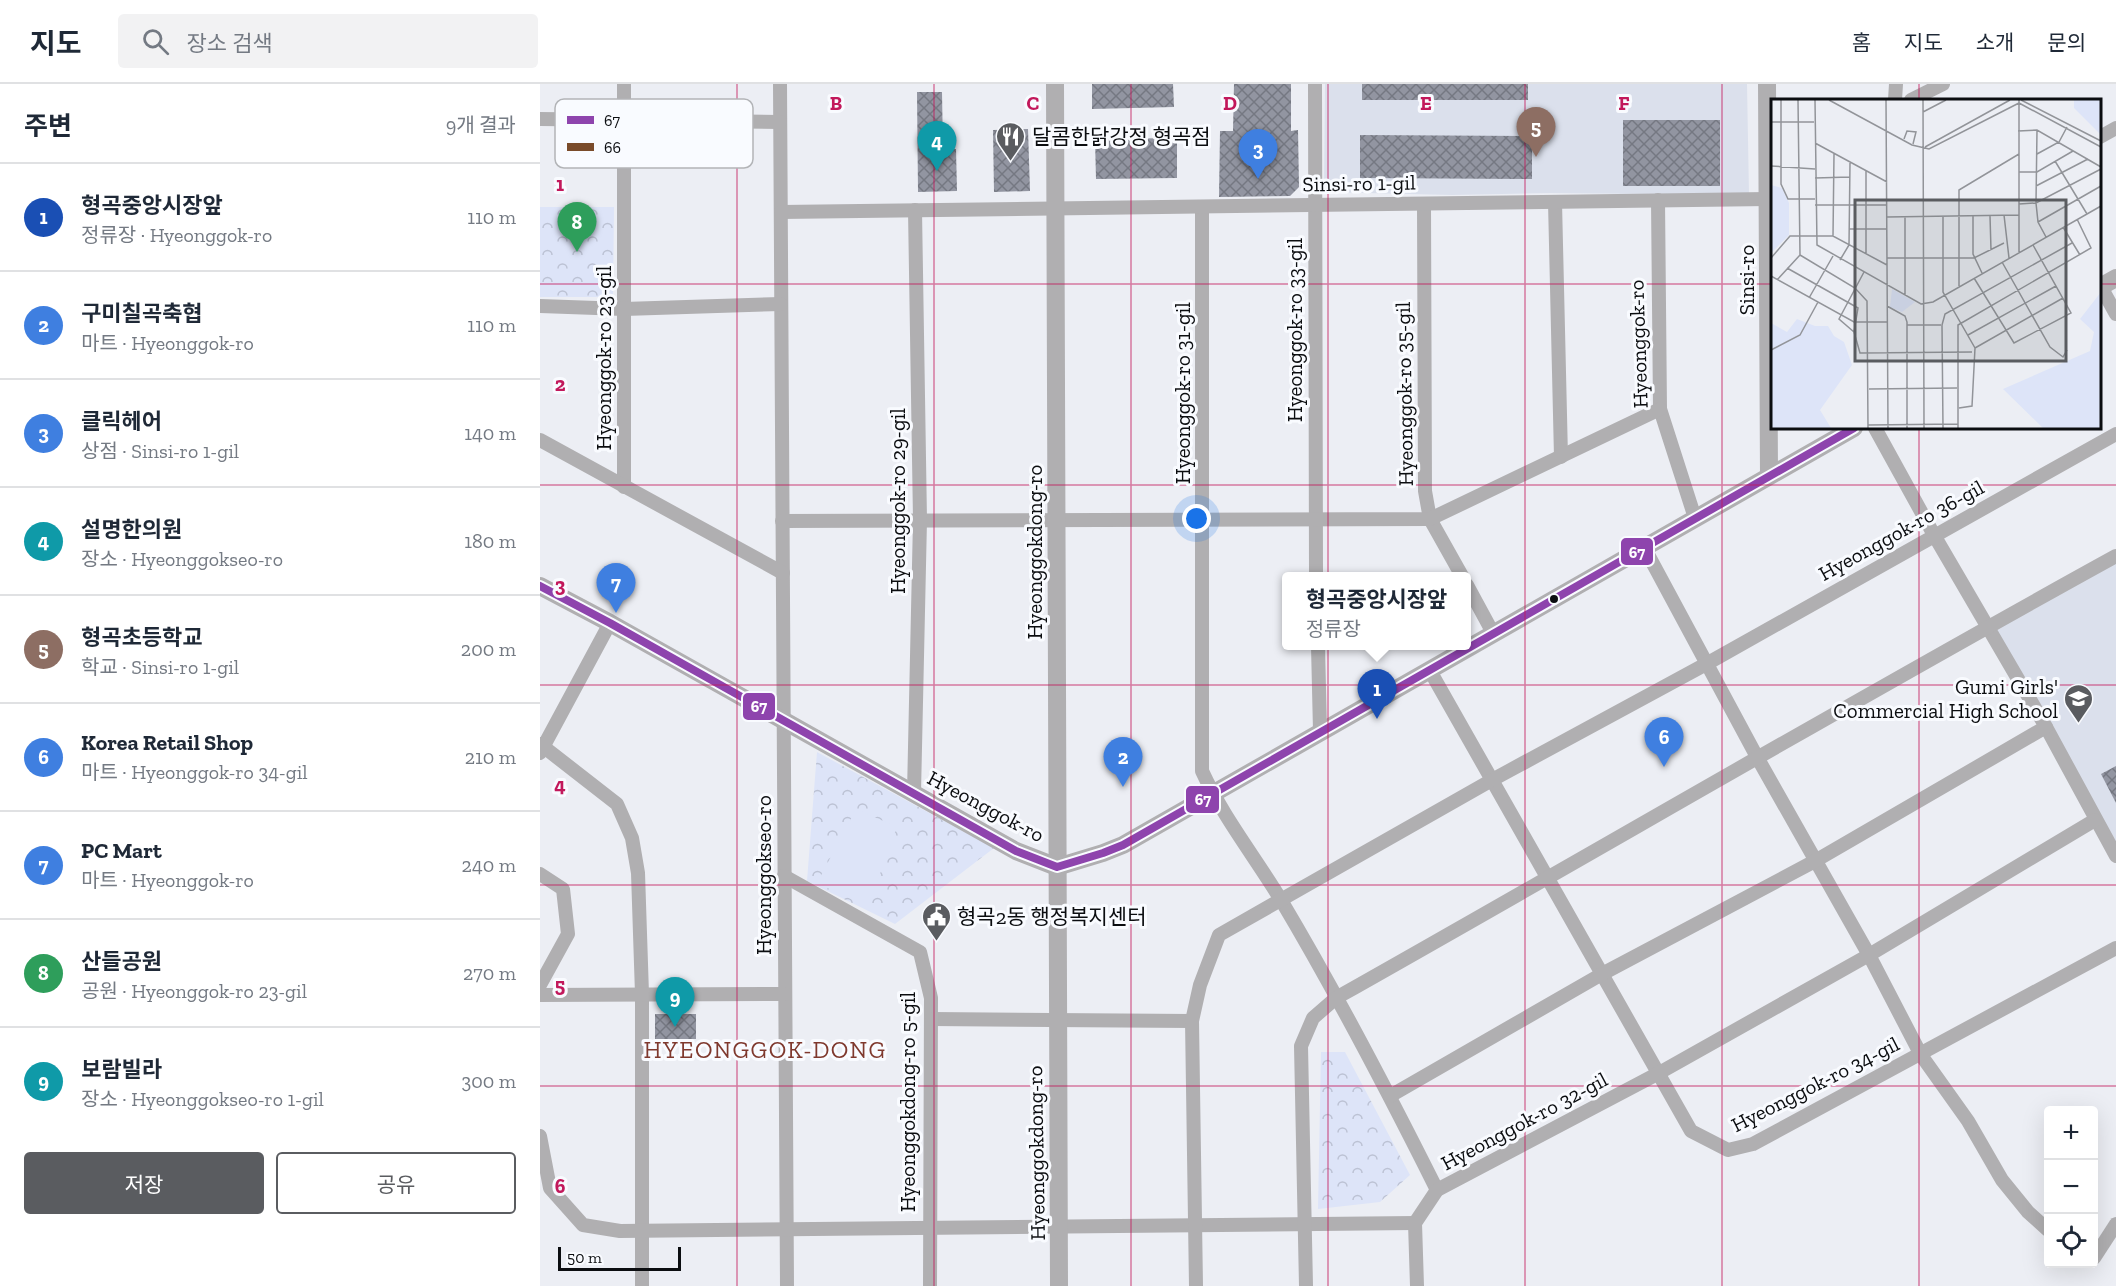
<!DOCTYPE html>
<html lang="ko">
<meta charset="utf-8">
<style>
:root{--surface:#fff;--page:#f2f2f3;--text:#1f2937;--muted:#747a83;--line:#e0e1e3;--accent:#5a5c60}
body{margin:0;font-family:"Zilla Slab","Noto Sans KR",serif;background:var(--page);color:var(--text)}
.controls{position:absolute;right:18px;bottom:18px;display:grid;overflow:hidden;border-radius:6px;box-shadow:0 6px 24px #0002}
.controls button{width:54px;height:54px;display:grid;place-items:center;padding:0;border:0;border-bottom:2px solid var(--line);background:var(--surface);color:var(--text);font:30px sans-serif}
.scale{position:absolute;left:18px;bottom:15px;width:123px;box-sizing:border-box;padding-left:6px;border:3px solid #0b0d10;border-top:0;font-size:16px;line-height:21px;white-space:nowrap;color:#0b0d10;-webkit-text-stroke:4px #f9fbff;paint-order:stroke}
.you{position:absolute;left:657px;top:435px;width:21px;height:21px;margin:-15px;border:4px solid #fff;border-radius:50%;background:#1a73e8;box-shadow:0 0 0 9px #1a73e833}
.badge{display:grid;place-items:center;width:39px;height:39px;border-radius:50%;background:var(--accent);color:#fff;font-size:20px;font-weight:700}
.pin{position:absolute;translate:-50% -50px;filter:drop-shadow(0 2px 3px #0008)}
.pin::after{content:'';position:absolute;top:32px;width:21px;height:18px;background:inherit;clip-path:polygon(0 0,100% 0,50% 100%)}
.popup{position:absolute;left:742px;top:488px;width:189px;height:78px;box-sizing:border-box;display:grid;place-content:center;border-radius:6px;background:var(--surface);filter:drop-shadow(0 2px 4px #0005);font-size:20px;white-space:nowrap;color:var(--muted)}
.popup b{font-size:22px;color:var(--text)}
.popup::after{content:'';position:absolute;left:50%;top:100%;margin-left:-12px;border:12px solid transparent;border-top-color:var(--surface)}
.list{margin:0;padding:0;list-style:none}
h2{display:flex;justify-content:space-between;align-items:center;height:78px;margin:0;padding:0 24px;font-size:26px}
h2 small{font-size:20px;font-weight:400;color:var(--muted)}
.list li{display:grid;grid-template-columns:39px 1fr auto;gap:18px;align-items:center;box-sizing:border-box;height:108px;padding:0 24px;border-top:2px solid var(--line)}
.list b{display:block;font-size:22px;white-space:nowrap}
.list p{margin:0;font-size:20px;white-space:nowrap;color:var(--muted)}
.list em{font-size:20px;font-style:normal;color:var(--muted)}
.actions{display:flex;gap:12px;padding:18px 24px}
.actions a{flex:1;padding:14px 0;border:2px solid var(--accent);border-radius:6px;text-align:center;font-size:21px;color:var(--accent)}
.actions .main{background:var(--accent);color:#fff}
.icon{flex:none;width:33px;height:33px;fill:none;stroke:currentColor;stroke-width:2;stroke-linecap:round;stroke-linejoin:round}
.map{position:relative;flex:none;width:1576px;height:1202px;overflow:hidden}
header{display:flex;align-items:center;gap:36px;box-sizing:border-box;height:84px;padding:0 30px;background:var(--surface);border-bottom:2px solid var(--line)}
header strong{font-size:28px}
nav{display:flex;gap:33px;margin-inline-start:auto;font-size:21px}
.search{width:420px;height:54px;background:var(--page);display:flex;align-items:center;gap:15px;box-sizing:border-box;padding:0 21px;border-radius:6px;color:var(--muted);font-size:22px}
main{display:flex}
aside{flex:1;background:var(--surface)}
.map>svg:first-child{display:block}
.built{fill:#dbe0ec}
.park{fill:url(#park-crowns)}
.pitch{fill:#dde4f8}
.building{fill:url(#building-cross-hatch)}
.lines{fill:none;stroke-linecap:round;stroke-linejoin:round}
.minor{stroke:#b0afb1;stroke-width:14}
.tertiary{stroke:#b0afb1;stroke-width:18}
.bus-1-casing{stroke:#f9fbff;stroke-width:12}
.bus-1{stroke:#8e44ad;stroke-width:8}
.grid{fill:none;stroke:#c2185b;stroke-width:1.5;stroke-opacity:0.55}
.bus-dot{fill:#0b0d10;stroke:#f9fbff;stroke-width:2}
.labels{text-anchor:middle;dominant-baseline:central;stroke-width:6;stroke-linejoin:round;paint-order:stroke}
.poi-label{font-size:21px;fill:#0b0d10;stroke:#f9fbff;text-anchor:start}
.street-label{font-size:21px;fill:#0b0d10;stroke:#f9fbff}
.quarter-label{font-size:24px;letter-spacing:1.5px;fill:#7f392e;stroke:#f9fbff}
.inset-road{fill:none;stroke:#929499;stroke-width:1.5}
.view{fill:#5a5c60;fill-opacity:0.15;stroke:#5a5c60;stroke-width:3}
.inset-edge{fill:none;stroke:#0b0d10;stroke-width:3}
.key{fill:#f9fbff;stroke:#b2b4b7;stroke-width:1.5}
.key-label{font-size:16px;fill:#0b0d10}
.grid-label{font-size:20px;text-anchor:middle;font-weight:bold;fill:#c2185b;stroke:#f9fbff;stroke-width:6;stroke-linejoin:round;paint-order:stroke}
.line-badge{stroke:#f9fbff;stroke-width:2}
.badge-label{font-size:16px;text-anchor:middle;font-weight:bold;fill:#fff}
</style>
<header>
<strong>지도</strong>
<div class="search"><svg class="icon" aria-label="search" viewBox="0 0 24 24"><circle cx="10" cy="10" r="6"/><path d="M15 15l6 6"/></svg>장소 검색</div>
<nav><a>홈</a><a>지도</a><a>소개</a><a>문의</a></nav>
</header>
<main>
<aside>
<h2>주변<small>9개 결과</small></h2>
<ul class="list">
<li><span class="badge" style="background:#1a4fb4">1</span><div><b>형곡중앙시장앞</b><p>정류장 · Hyeonggok-ro</p></div><em>110 m</em></li>
<li><span class="badge" style="background:#3f7fe0">2</span><div><b>구미칠곡축협</b><p>마트 · Hyeonggok-ro</p></div><em>110 m</em></li>
<li><span class="badge" style="background:#3f7fe0">3</span><div><b>클릭헤어</b><p>상점 · Sinsi-ro 1-gil</p></div><em>140 m</em></li>
<li><span class="badge" style="background:#0f9aa8">4</span><div><b>설명한의원</b><p>장소 · Hyeonggokseo-ro</p></div><em>180 m</em></li>
<li><span class="badge" style="background:#8d6e63">5</span><div><b>형곡초등학교</b><p>학교 · Sinsi-ro 1-gil</p></div><em>200 m</em></li>
<li><span class="badge" style="background:#3f7fe0">6</span><div><b>Korea Retail Shop</b><p>마트 · Hyeonggok-ro 34-gil</p></div><em>210 m</em></li>
<li><span class="badge" style="background:#3f7fe0">7</span><div><b>PC Mart</b><p>마트 · Hyeonggok-ro</p></div><em>240 m</em></li>
<li><span class="badge" style="background:#2e9e5b">8</span><div><b>산들공원</b><p>공원 · Hyeonggok-ro 23-gil</p></div><em>270 m</em></li>
<li><span class="badge" style="background:#0f9aa8">9</span><div><b>보람빌라</b><p>장소 · Hyeonggokseo-ro 1-gil</p></div><em>300 m</em></li>
</ul>
<div class="actions"><a class="main">저장</a><a>공유</a></div>
</aside>
<div class="map">
<svg width="1576" height="1202" viewBox="0 0 1576 1202">
<defs>
<pattern id="park-crowns" width="20" height="18" patternUnits="userSpaceOnUse" patternTransform="scale(1.5)"><rect width="20" height="18" fill="#dde4f8"/><path d="M2 6a3 3 0 1 1 6 0M12 15a3 3 0 1 1 6 0" fill="none" stroke="#bcc2d4"/></pattern>
<pattern id="building-cross-hatch" width="8" height="8" patternUnits="userSpaceOnUse" patternTransform="scale(1.5)"><rect width="8" height="8" fill="#9295a1"/><path d="M0 0l8 8M0 8l8-8" fill="none" stroke="#757882"/></pattern>
</defs>
<rect width="100%" height="100%" fill="#eceef4"/>
<g class="built">
<polygon points="785,0 1207,0 1209,111 1010,109 912,111 784,108"/>
<polygon points="1576,472 1576,772 1447,543"/>
</g>
<g class="park">
<polygon points="0,123 74,123 73,213 0,213"/>
<polygon points="277,668 454,764 355,840 267,797"/>
<polygon points="781,968 805,968 870,1091 840,1118 778,1125"/>
</g>
<polygon class="pitch" points="316,725 357,743 328,823 277,799"/>
<g class="building">
<polygon points="552,0 633,0 634,23 552,25"/>
<polygon points="694,0 751,0 751,47 758,46 759,103 750,112 679,113 680,47 693,47"/>
<rect x="822" y="0" width="166" height="16"/>
<polygon points="377,8 402,8 403,66 416,65 417,107 378,108"/>
<rect x="1083" y="36" width="97" height="66"/>
<polygon points="488,45 490,107 454,108 453,46"/>
<polygon points="820,51 992,52 992,95 820,94"/>
<polygon points="637,54 637,94 556,95 555,55"/>
<polygon points="1576,682 1576,719 1561,690"/>
<rect x="115" y="930" width="41" height="25"/>
</g>
<g class="lines">
<g class="minor">
<polyline points="84,0 84,403"/>
<polyline points="240,0 247,1202"/>
<polyline points="775,0 776,492"/>
<polyline points="1355,16 1356,0"/>
<polyline points="1371,16 1403,0"/>
<polyline points="0,35 240,38"/>
<polyline points="1560,53 1576,44"/>
<polyline points="1118,116 1120,325 1155,434"/>
<polyline points="1015,118 1021,373"/>
<polyline points="884,120 885,407 890,435 922,492"/>
<path d="M662,123V687C683,733 715,773 741,816C797,910 848,1008 897,1106"/>
<polyline points="241,128 1228,115"/>
<polyline points="1561,203 1576,230"/>
<polyline points="0,222 84,225 241,220"/>
<polyline points="1335,344 1394,451 1506,643 1576,772"/>
<polyline points="0,356 243,489"/>
<polyline points="242,437 890,435 1120,325"/>
<polyline points="1104,463 1217,673 1329,871 1381,971 1428,1037 1462,1096 1488,1128 1508,1146"/>
<polyline points="927,501 953,549"/>
<polyline points="778,562 780,647"/>
<polyline points="889,585 1151,1047 1188,1066 1213,1060 1576,864"/>
<polyline points="0,660 77,720 92,754 98,789 102,910 102,1202"/>
<polyline points="0,669 70,539"/>
<polyline points="374,709 380,436 375,126"/>
<polyline points="0,790 23,805 28,850 0,901"/>
<polyline points="244,792 380,868 391,914 390,1202"/>
<polyline points="0,911 245,910"/>
<polyline points="392,935 652,937"/>
<polyline points="850,1012 1062,890 1275,777 1506,643"/>
<polyline points="0,1052 10,1104 43,1141 80,1147 875,1139"/>
<polyline points="1554,1174 1576,1140"/>
<polyline points="656,1202 652,937 660,901 679,851 952,696 1168,579 1576,350"/>
<path d="M766,1202L761,962L773,934L796,914C1057,767 1314,616 1576,472"/>
<polyline points="877,1202 875,1139 897,1106 1119,989 1329,871 1555,736"/>
</g>
<g class="tertiary">
<polyline points="515,0 519,1202"/>
<polyline points="1227,0 1229,391"/>
<polyline points="1560,203 1576,194"/>
<polyline points="0,502 70,539 476,767 517,783 563,769 583,761 1314,344"/>
</g>
<defs>
<polyline id="bus-1" points="0,502 70,539 476,767 517,783 563,769 583,761 1314,344"/>
</defs>
<use href="#bus-1" class="bus-1-casing"/>
<use href="#bus-1" class="bus-1"/>
</g>
<path class="grid" d="M197,0V1202M394,0V1202M591,0V1202M788,0V1202M985,0V1202M1182,0V1202M1379,0V16M0,200H1232M1560,200H1576M1379,344V1202M0,401H1576M0,601H1576M0,801H1576M0,1002H1576"/>
<defs>
<symbol id="restaurant-pin" viewBox="-11 -11 22 30"><path d="M0 17L-7.5 6A9.5 9.5 0 1 1 7.5 6Z" fill="#5a5c60" stroke="#f9fbff"/><path d="M-5-6h1v4h1v-4h1v4h1v-4h1v5L-1.5 .5V6h-2V.5L-5-1ZM5-6V6H3V1.5H1.5Q1.5-4 5-6Z" fill="#fff"/></symbol>
<symbol id="school-pin" viewBox="-11 -11 22 30"><path d="M0 17L-7.5 6A9.5 9.5 0 1 1 7.5 6Z" fill="#5a5c60" stroke="#f9fbff"/><path d="M0-5L7-2L0 1L-7-2ZM-4 1L0 2.5L4 1V4Q0 6-4 4Z" fill="#fff"/></symbol>
<symbol id="civic-pin" viewBox="-11 -11 22 30"><path d="M0 17L-7.5 6A9.5 9.5 0 1 1 7.5 6Z" fill="#5a5c60" stroke="#f9fbff"/><path d="M-.6-6.5H3V-4.5H.6V-3L4-1V1h2V6H-6V1h2V-1L-.6-3ZM-1.2 2.5V6h2.4V2.5Z" fill="#fff"/></symbol>
</defs>
<g fill-rule="evenodd">
<use href="#restaurant-pin" x="454" y="36" width="33" height="45"/>
<use href="#school-pin" x="1522" y="598" width="33" height="45"/>
<use href="#civic-pin" x="380" y="816" width="33" height="45"/>
</g>
<circle class="bus-dot" cx="1014" cy="515" r="5"/>
<g class="labels">
<g class="poi-label">
<text x="492" y="52">달콤한닭강정 형곡점</text>
<text x="1518" y="602" text-anchor="end">Gumi Girls'<tspan x="1518" dy="24">Commercial High School</tspan></text>
<text x="417" y="832">형곡2동 행정복지센터</text>
</g>
<g class="street-label">
<text transform="translate(819 99) rotate(-1)">Sinsi-ro 1-gil</text>
<text transform="translate(1206 196) rotate(-90)">Sinsi-ro</text>
<text transform="translate(754 246) rotate(-90)">Hyeonggok-ro 33-gil</text>
<text transform="translate(1098 260) rotate(-92)">Hyeonggok-ro</text>
<text transform="translate(63 274) rotate(-90)">Hyeonggok-ro 23-gil</text>
<text transform="translate(642 309) rotate(-90)">Hyeonggok-ro 31-gil</text>
<text transform="translate(864 310) rotate(-91)">Hyeonggok-ro 35-gil</text>
<text transform="translate(357 417) rotate(-90)">Hyeonggok-ro 29-gil</text>
<text transform="translate(1361 446) rotate(-29)">Hyeonggok-ro 36-gil</text>
<text transform="translate(494 468) rotate(-90)">Hyeonggokdong-ro</text>
<text transform="translate(446 722) rotate(28)">Hyeonggok-ro</text>
<text transform="translate(223 791) rotate(-90)">Hyeonggokseo-ro</text>
<text transform="translate(1275 1000) rotate(-27)">Hyeonggok-ro 34-gil</text>
<text transform="translate(367 1018) rotate(-90)">Hyeonggokdong-ro 5-gil</text>
<text transform="translate(984 1037) rotate(-28)">Hyeonggok-ro 32-gil</text>
<text transform="translate(496 1069) rotate(-91)">Hyeonggokdong-ro</text>
</g>
<g class="quarter-label">
<text x="225" y="965">HYEONGGOK-DONG</text>
</g>
</g>
<g transform="translate(1231 15)">
<rect width="330" height="330" fill="#eceef4"/>
<path d="M303,1H330V36L303,9ZM0,86L11,89L18,104V136L0,154ZM330,193V329H272L232,290L319,252L323,233L309,220ZM26,220L44,227H57L63,237L73,243L81,266L49,311L60,329H0V224L16,233Z" fill="#dde4f8"/>
<path d="M121,190L144,203L131,213L119,208Z" fill="#dde4f8"/>
<path class="inset-road" d="M10,1V85L17,100H44M27,1L29,156L84,189L96,202L97,329M44,1L46,146L150,205L162,203L330,107M58,1L141,46L158,50L248,4M115,1L117,329M152,1L153,329M250,1L330,42M248,4L330,48M152,13L175,1M0,23H43M266,31L265,104L267,123L275,138M247,32L266,31L330,68M133,40L136,32L145,33L142,45M44,44L116,83M154,48L239,1M266,55L288,43L296,28M284,62L316,115M0,67L44,70M95,72V154M248,73H266L302,52M44,79L79,78M265,87L317,60M248,105L265,104L330,70M44,106H116M233,116L238,159M172,117V193L204,249M202,117V155L211,174M219,117L220,151M116,118L248,116M267,123L330,87M292,128L309,156M78,130H115M62,137L63,55M248,153V1M0,159L19,137H62L116,166M116,159H203L233,144M69,161L78,146L79,64M231,163L279,248L292,258L296,251M16,169L87,209L83,233L89,254L201,253M0,177L83,223H116M203,179L243,244L300,214L262,146M6,181L29,156M188,187V91L248,55M134,196V118M38,199L62,157M116,207L134,217L136,223V329M136,226H170M83,233L68,220L93,173M197,236L285,187M204,249L292,199M0,251L29,236L47,203M98,290L186,289M188,309L201,307L204,249M97,326L187,325M172,329L171,226L174,215L301,144M187,329V226L320,149L306,120"/>
<path class="view" d="M84,101H295V262H84Z"/>
<rect width="330" height="330" class="inset-edge"/>
</g>
<rect x="15" y="15" width="198" height="69" rx="9" class="key"/>
<rect x="27" y="32" width="27" height="8" fill="#8e44ad"/>
<rect x="27" y="59" width="27" height="8" fill="#7a4b2a"/>
<g class="key-label">
<text x="64" y="42">67</text>
<text x="64" y="69">66</text>
</g>
<g class="grid-label">
<text x="296" y="26">B</text>
<text x="493" y="26">C</text>
<text x="690" y="26">D</text>
<text x="886" y="26">E</text>
<text x="1084" y="26">F</text>
<text x="20" y="107">1</text>
<text x="20" y="307">2</text>
<text x="20" y="508">3</text>
<text x="20" y="708">4</text>
<text x="20" y="908">5</text>
<text x="20" y="1109">6</text>
</g>
<g class="line-badge">
<rect x="1080" y="453" width="34" height="29" rx="6" fill="#8e44ad"/>
<rect x="202" y="608" width="34" height="29" rx="6" fill="#8e44ad"/>
<rect x="645" y="701" width="35" height="29" rx="6" fill="#8e44ad"/>
</g>
<g class="badge-label">
<text x="1097" y="474">67</text>
<text x="219" y="628">67</text>
<text x="663" y="721">67</text>
</g>
</svg>
<div class="controls">
<button>+</button>
<button>−</button>
<button><svg class="icon" aria-label="locate" viewBox="0 0 24 24"><circle cx="12" cy="12" r="6"/><path d="M12 2v4M12 18v4M2 12h4M18 12h4"/></svg></button>
</div>
<div class="scale">50 m</div>
<div class="you"></div>
<div class="pin badge" style="left:837px;top:635px;background:#1a4fb4">1</div>
<div class="popup"><b>형곡중앙시장앞</b>정류장</div>
<div class="pin badge" style="left:583px;top:703px;background:#3f7fe0">2</div>
<div class="pin badge" style="left:718px;top:95px;background:#3f7fe0">3</div>
<div class="pin badge" style="left:397px;top:87px;background:#0f9aa8">4</div>
<div class="pin badge" style="left:996px;top:73px;background:#8d6e63">5</div>
<div class="pin badge" style="left:1124px;top:683px;background:#3f7fe0">6</div>
<div class="pin badge" style="left:76px;top:529px;background:#3f7fe0">7</div>
<div class="pin badge" style="left:37px;top:168px;background:#2e9e5b">8</div>
<div class="pin badge" style="left:135px;top:943px;background:#0f9aa8">9</div>
</div>
</main>
